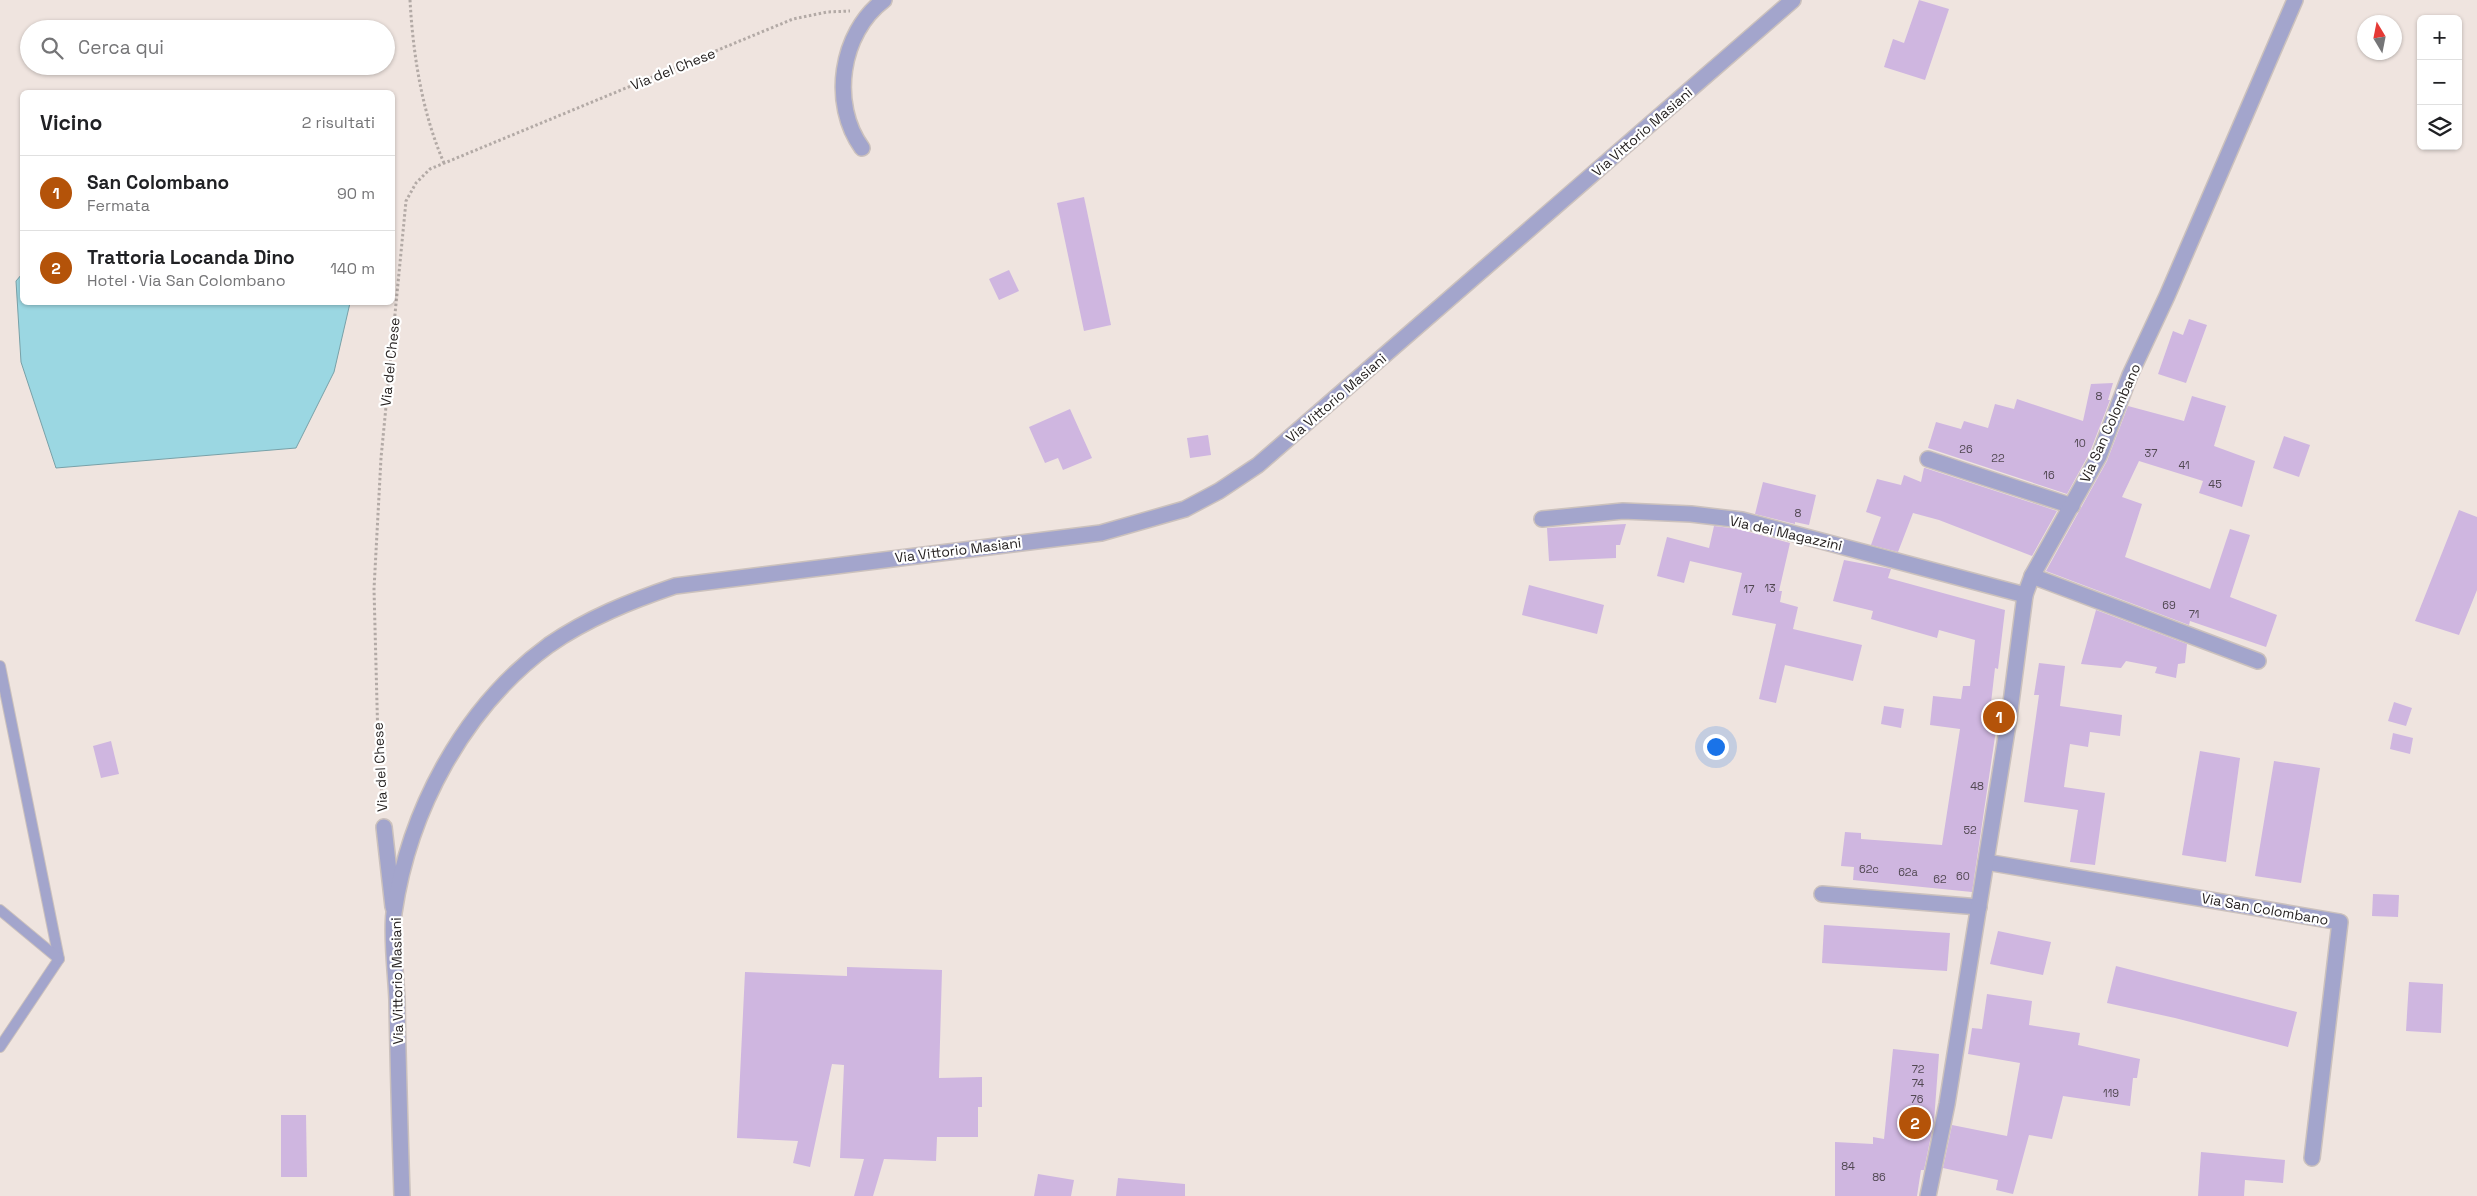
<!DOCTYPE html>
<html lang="it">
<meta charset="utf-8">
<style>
:root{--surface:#fff;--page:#f2f2f2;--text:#202124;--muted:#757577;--line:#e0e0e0;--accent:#b45309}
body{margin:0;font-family:"Space Grotesk",sans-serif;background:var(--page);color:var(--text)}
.controls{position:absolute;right:15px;top:15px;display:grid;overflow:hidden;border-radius:8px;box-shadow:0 1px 4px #0004}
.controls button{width:45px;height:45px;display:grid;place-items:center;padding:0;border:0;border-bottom:1px solid var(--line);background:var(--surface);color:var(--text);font:25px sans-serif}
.compass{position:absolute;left:2357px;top:15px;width:45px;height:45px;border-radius:50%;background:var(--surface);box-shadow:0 1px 4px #0004;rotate:350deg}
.you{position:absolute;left:1715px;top:746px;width:18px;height:18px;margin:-12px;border:4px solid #fff;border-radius:50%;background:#1a73e8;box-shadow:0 0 0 8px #1a73e833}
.badge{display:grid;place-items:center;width:32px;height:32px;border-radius:50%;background:var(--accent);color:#fff;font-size:16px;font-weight:700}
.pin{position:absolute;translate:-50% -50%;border:2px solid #fff;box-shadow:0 1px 5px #0006}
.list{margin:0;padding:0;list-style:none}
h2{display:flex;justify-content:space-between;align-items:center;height:65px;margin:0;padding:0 20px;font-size:21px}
h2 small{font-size:16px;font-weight:400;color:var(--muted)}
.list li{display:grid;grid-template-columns:32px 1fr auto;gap:15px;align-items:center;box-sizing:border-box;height:75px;padding:0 20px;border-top:1px solid var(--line)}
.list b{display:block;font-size:19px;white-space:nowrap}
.list p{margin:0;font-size:16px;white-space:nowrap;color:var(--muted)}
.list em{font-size:16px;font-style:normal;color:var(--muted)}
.icon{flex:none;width:28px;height:28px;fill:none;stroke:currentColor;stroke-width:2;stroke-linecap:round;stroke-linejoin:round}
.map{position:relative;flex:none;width:2477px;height:1196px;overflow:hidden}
.search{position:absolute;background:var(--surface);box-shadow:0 1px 4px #0004;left:20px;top:20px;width:375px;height:55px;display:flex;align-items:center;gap:12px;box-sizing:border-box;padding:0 18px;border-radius:28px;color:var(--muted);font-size:19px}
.panel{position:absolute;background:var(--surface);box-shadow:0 1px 4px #0004;left:20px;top:90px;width:375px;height:215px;border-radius:8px}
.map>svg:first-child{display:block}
.water{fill:#9bd7e2;stroke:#78a1a8}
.building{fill:#cfb6e0}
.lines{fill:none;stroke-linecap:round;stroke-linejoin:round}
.service-casing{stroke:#cbc1bd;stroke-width:12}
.minor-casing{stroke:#cbc1bd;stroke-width:18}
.path{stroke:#b3aaa6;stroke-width:3;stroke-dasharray:2.5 2.5;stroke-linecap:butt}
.service{stroke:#a3a5cc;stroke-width:10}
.minor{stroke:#a3a5cc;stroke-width:15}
.labels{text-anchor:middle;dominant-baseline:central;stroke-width:4.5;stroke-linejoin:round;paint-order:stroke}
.number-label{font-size:11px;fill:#514852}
.street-label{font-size:14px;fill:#272322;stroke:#fff}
</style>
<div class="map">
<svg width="2477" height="1196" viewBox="0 0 2477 1196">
<rect width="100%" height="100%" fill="#efe4df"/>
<polygon class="water" points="22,274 22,302 350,303 334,372 296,448 56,468 21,362 16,281"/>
<g class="building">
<polygon points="1919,0 1949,9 1925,80 1884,67 1893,39 1904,43"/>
<polygon points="1084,197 1111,325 1084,331 1057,203"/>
<polygon points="1009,270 1019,291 999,300 989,279"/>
<polygon points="2189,319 2207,325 2186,383 2158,374 2173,331 2183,335"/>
<polygon points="2113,383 2108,400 2110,400 2090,452 2067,494 1928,448 1936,422 1961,429 1964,421 1988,428 1995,404 2014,409 2017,399 2083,421 2091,384"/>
<polygon points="2192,396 2226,406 2214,446 2255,461 2242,507 2199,493 2203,481 2139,461 2122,497 2142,504 2125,557 2210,589 2230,529 2250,535 2230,597 2277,615 2266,647 2190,621 2189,625 2046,571 2107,461 2128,406 2184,421"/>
<polygon points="1070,409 1092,458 1063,470 1058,458 1045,463 1029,427"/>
<polygon points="1208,435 1211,455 1190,458 1187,438"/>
<polygon points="2284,436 2310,445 2299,477 2273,468"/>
<polygon points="1924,468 1925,468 2057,511 2032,556 1939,520 1913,513 1898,552 1871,545 1881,517 1866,512 1877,479 1901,485 1904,475 1921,482"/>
<polygon points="1763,482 1816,495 1809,525 1795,522 1795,524 1755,514"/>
<polygon points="2459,510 2477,517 2477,590 2459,635 2415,621"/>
<polygon points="1626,524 1620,545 1616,545 1616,558 1549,561 1547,528"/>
<polygon points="1714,526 1738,529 1790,543 1779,591 1782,591 1780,602 1798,607 1793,629 1862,645 1853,681 1785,665 1776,703 1759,699 1776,624 1732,615 1742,573 1690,561 1684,583 1657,576 1667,537 1709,548"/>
<polygon points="1844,560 1891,569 1888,578 2005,610 1998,669 1995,668 1988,729 1996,730 1972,892 1853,880 1854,867 1841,866 1845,832 1861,833 1861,839 1942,845 1960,729 1930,725 1933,696 1961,699 1963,686 1970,686 1975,640 1939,630 1937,638 1871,619 1873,611 1833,601"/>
<polygon points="1529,585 1604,605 1597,634 1522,615"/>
<polygon points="2096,610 2187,644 2185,663 2178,664 2176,678 2155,673 2157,667 2126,661 2121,668 2081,664"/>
<polygon points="2039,663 2065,666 2060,706 2122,715 2120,736 2090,732 2088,747 2070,744 2064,787 2105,793 2095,865 2070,862 2078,810 2024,802 2039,695 2034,695"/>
<polygon points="2394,702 2412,708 2406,726 2388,721"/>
<polygon points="1884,706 1904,709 1901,728 1881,724"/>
<polygon points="2393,733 2413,738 2410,754 2390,749"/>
<polygon points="111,741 119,774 101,778 93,746"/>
<polygon points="2200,751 2240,758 2226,862 2182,855"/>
<polygon points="2274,761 2320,768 2301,883 2255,876"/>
<polygon points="2373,894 2399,895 2398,917 2372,916"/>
<polygon points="1824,925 1950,933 1947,971 1822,963"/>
<polygon points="1998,931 2051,942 2043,975 1990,964"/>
<polygon points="2116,966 2297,1012 2288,1047 2175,1018 2107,1003"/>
<polygon points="847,967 942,970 939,1078 982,1077 982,1107 978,1107 978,1137 937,1137 936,1161 884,1159 873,1196 854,1196 864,1159 840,1158 844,1065 832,1064 810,1167 793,1163 798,1141 737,1138 745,972 847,976"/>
<polygon points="2409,982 2443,984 2441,1033 2406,1031"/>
<polygon points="1987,994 2032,1001 2029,1025 2080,1033 2078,1045 2140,1059 2137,1078 2133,1078 2130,1106 2063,1096 2052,1139 2029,1135 2013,1194 1996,1190 1998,1180 1943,1168 1952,1125 2007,1136 2020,1063 1968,1054 1972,1028 1982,1029"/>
<polygon points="1893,1049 1939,1054 1934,1121 1924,1170 1921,1170 1917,1196 1835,1196 1835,1142 1873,1144 1873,1137 1884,1139"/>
<polygon points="281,1115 306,1115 307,1177 281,1177"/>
<polygon points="2201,1152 2285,1160 2283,1183 2245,1180 2244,1196 2198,1196"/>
<polygon points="1038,1174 1074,1180 1071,1196 1034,1196"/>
<polygon points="1118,1178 1185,1184 1185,1196 1116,1196"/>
</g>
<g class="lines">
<defs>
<g id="service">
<polyline points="0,666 59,959 0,1047"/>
<polyline points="0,910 59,959"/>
</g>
<g id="minor">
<path d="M862,148C830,104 840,33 884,0"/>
<polyline points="1928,459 2072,506"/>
<polyline points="1542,519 1623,511 1691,514 1742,520 2025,595"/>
<polyline points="2032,576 2258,661"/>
<polyline points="384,827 393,907"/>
<polyline points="1986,862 2340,922 2312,1158"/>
<polyline points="1822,894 1979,907"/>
<path d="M402,1196C400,1131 398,1065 397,1000C396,974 391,938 394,913C409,810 464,707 549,645C588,618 631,601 675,586L1101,533L1185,509L1219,491L1258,465L1793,0"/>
<polyline points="1928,1196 1947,1104 2009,718 2025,595 2032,576 2099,456 2130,375 2167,296 2295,0"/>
</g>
</defs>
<use href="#service" class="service-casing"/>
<use href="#minor" class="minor-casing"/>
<g class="path">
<path d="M410,0C413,54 422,113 444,163"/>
<polyline points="383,810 378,742 374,589 381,458 406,201 416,183 430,169 793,19 827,12 850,11"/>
</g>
<use href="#service" class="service"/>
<use href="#minor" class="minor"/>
</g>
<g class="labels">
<g class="number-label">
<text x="2099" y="396">8</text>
<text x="2080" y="443">10</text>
<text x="1966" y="449">26</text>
<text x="2151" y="453">37</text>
<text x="1998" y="458">22</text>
<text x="2184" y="465">41</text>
<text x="2049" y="475">16</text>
<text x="2215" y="484">45</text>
<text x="1798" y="513">8</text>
<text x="1770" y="588">13</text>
<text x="1749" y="589">17</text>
<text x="2169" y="605">69</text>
<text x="2194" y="614">71</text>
<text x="1977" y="786">48</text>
<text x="1970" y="830">52</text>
<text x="1869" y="869">62c</text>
<text x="1908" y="872">62a</text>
<text x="1963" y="876">60</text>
<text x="1940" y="879">62</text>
<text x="1918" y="1069">72</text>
<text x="1918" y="1083">74</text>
<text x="2111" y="1093">119</text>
<text x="1917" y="1099">76</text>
<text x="1848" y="1166">84</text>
<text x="1879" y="1177">86</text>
</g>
<g class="street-label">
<text transform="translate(673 69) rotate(-22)">Via del Chese</text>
<text transform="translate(1642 132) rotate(-41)">Via Vittorio Masiani</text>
<text transform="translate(390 362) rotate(-84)">Via del Chese</text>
<text transform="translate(1336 398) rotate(-41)">Via Vittorio Masiani</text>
<text transform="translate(2110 423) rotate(-66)">Via San Colombano</text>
<text transform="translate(1786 533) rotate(13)">Via dei Magazzini</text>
<text transform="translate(958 550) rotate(-7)">Via Vittorio Masiani</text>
<text transform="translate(380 767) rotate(-93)">Via del Chese</text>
<text transform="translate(2265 909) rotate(10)">Via San Colombano</text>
<text transform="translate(397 981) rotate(-91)">Via Vittorio Masiani</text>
</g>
</g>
</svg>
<div class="controls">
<button>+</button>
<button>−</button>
<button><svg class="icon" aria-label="layers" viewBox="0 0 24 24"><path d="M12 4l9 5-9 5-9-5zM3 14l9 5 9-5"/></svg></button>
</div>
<svg class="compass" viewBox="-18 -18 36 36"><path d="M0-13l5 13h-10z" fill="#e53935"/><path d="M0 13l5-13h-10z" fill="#757577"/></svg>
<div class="you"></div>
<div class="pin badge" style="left:1999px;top:717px">1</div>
<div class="pin badge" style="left:1915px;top:1123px">2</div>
<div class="search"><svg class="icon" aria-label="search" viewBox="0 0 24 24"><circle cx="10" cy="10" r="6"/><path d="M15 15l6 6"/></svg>Cerca qui</div>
<section class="panel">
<h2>Vicino<small>2 risultati</small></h2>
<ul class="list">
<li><span class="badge">1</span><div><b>San Colombano</b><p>Fermata</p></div><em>90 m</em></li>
<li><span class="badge">2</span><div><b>Trattoria Locanda Dino</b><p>Hotel · Via San Colombano</p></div><em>140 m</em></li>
</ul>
</section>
</div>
